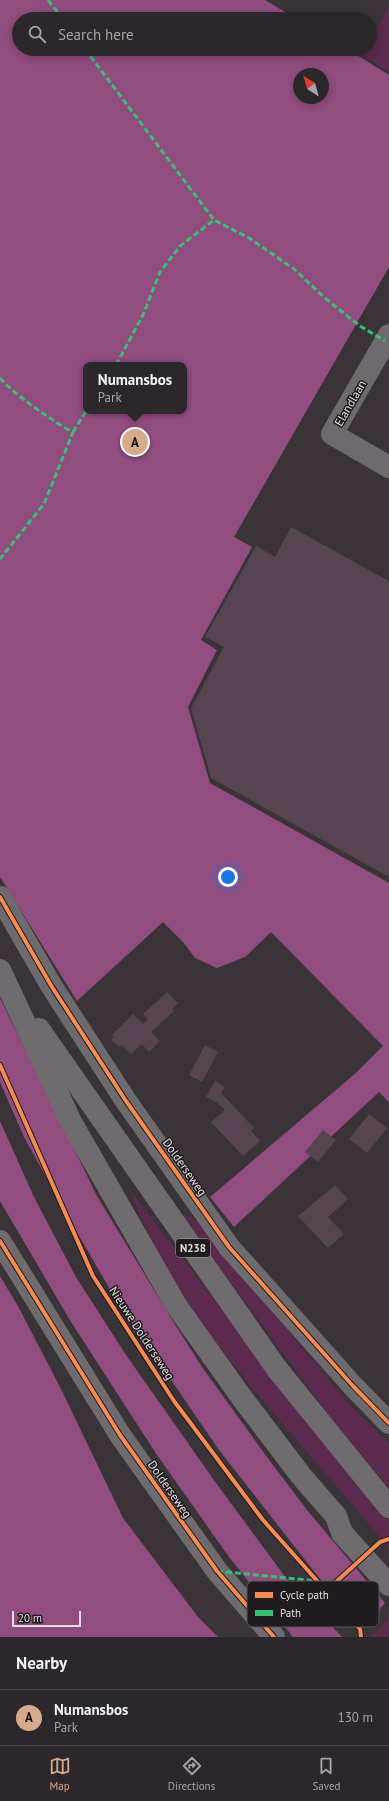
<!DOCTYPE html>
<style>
:root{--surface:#2c272a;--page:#342f32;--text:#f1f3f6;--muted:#a6a5a8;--line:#484447;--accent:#d6ab8b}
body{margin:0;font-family:"PT Sans",sans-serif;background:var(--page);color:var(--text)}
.compass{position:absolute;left:293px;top:68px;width:36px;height:36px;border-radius:50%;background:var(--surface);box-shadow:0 2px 10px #0003;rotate:323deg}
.scale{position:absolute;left:12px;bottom:10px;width:69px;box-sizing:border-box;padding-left:4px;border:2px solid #e5dee2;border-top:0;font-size:11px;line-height:14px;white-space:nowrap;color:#e5dee2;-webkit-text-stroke:3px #201b1e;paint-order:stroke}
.you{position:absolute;left:228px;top:877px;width:14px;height:14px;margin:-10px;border:3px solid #fff;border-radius:50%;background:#1a73e8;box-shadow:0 0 0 6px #1a73e833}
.badge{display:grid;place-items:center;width:26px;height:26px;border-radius:50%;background:var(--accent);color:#111;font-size:13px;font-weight:700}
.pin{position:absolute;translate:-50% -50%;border:2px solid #fff;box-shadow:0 1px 4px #0006}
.popup{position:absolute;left:83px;top:362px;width:104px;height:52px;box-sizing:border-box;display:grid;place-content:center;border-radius:8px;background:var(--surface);filter:drop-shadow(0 1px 3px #0005);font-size:13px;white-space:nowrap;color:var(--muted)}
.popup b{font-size:15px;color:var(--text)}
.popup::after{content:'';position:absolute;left:50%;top:100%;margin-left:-8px;border:8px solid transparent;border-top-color:var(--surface)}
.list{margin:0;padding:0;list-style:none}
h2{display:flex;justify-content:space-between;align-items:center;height:52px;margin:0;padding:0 16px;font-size:17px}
h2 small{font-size:13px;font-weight:400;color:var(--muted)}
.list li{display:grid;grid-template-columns:26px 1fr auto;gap:12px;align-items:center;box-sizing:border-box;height:56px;padding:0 16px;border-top:1px solid var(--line)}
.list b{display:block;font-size:15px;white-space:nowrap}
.list p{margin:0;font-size:13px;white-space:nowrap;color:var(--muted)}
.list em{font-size:13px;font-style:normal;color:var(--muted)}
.icon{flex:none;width:22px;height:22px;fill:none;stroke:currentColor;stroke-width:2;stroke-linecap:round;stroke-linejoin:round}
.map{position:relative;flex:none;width:389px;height:1637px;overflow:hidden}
.search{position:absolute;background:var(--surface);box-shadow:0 2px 10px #0003;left:12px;right:12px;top:12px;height:44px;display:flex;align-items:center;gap:10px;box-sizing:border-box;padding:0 14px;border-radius:22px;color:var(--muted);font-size:15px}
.sheet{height:108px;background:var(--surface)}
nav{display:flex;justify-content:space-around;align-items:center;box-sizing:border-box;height:56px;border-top:1px solid var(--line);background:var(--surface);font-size:11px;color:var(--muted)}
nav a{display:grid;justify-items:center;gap:2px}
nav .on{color:var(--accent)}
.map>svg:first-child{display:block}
.green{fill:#5b2a4e}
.forest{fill:#914d7f;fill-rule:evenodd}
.building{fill:#564451}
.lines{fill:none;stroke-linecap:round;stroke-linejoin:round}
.minor{stroke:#6d6b6d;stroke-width:22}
.major{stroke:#6f6b6e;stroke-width:22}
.quiet{stroke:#3abd76;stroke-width:3;stroke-dasharray:6 3;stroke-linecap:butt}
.cycleway-casing{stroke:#201b1e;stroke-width:6}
.cycleway{stroke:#f68b52;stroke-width:4}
.labels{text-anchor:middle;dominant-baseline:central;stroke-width:3;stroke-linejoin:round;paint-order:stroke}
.shield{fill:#201b1e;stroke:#aaa4a7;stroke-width:1}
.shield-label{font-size:11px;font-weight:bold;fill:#e5dee2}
.street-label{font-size:12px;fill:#e5dee2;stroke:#201b1e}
.key{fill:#201b1e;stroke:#5b5659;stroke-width:1}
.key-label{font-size:11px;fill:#e5dee2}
</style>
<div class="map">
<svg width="389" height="1637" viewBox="0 0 389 1637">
<rect width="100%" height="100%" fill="#3a3438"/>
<g class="green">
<polygon points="389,6 389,72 365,57 367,49 370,49 370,39"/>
<path d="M130,1190L287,1395L389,1519V1548C357,1510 325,1473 293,1436C229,1362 164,1283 130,1190Z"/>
<polygon points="180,1214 193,1218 351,1406 389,1443 389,1488 331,1418"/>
<polygon points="389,1617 389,1637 371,1637"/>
</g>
<g class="forest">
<path d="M0,0H265L297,19H19V49H347L389,75V267L234,537L252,547L201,640L217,650L188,707L210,783L389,883V1102L379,1092L234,1227L210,1197L357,1072L383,1046L271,932L245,957L217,968L195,958L183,942L163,922L77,1001L0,877ZM299,74H323V98H299ZM86,365H184V411H86Z"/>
<polygon points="0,998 97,1196 176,1326 202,1367 267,1457 307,1510 385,1603 363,1628 320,1579 219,1450 115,1298 71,1222 24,1137 0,1082"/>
<polygon points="0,1121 34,1197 76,1277 126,1355 216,1483 286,1578 342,1637 293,1637 229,1557 157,1455 71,1322 0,1201"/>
<polygon points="0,1276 19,1308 61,1389 123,1518 198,1617 218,1637 0,1637"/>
</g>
<g class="building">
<polygon points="291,527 389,581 389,877 211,778 191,708 224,647 205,637 222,607 256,546 275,557"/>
<polygon points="167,992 178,1003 172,1009 174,1011 151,1032 160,1041 149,1052 142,1044 131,1054 122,1045 119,1047 111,1039 114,1037 112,1035 133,1014 143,1024 148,1019 143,1014"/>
<polygon points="205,1045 218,1052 202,1082 189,1075"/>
<polygon points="215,1081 225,1087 221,1093 254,1128 251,1131 260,1141 243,1156 211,1122 225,1110 216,1101 215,1102 206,1097"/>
<polygon points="369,1114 387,1128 367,1153 349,1139"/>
<polygon points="323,1130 336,1140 318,1162 305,1152"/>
<polygon points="335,1185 348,1199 328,1217 344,1234 328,1248 298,1216"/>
</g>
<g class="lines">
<g class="minor">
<polyline points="389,335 332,434 389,467"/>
<polyline points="0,897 52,987 126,1101 229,1247 353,1386 389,1423"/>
</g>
<g class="major">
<polyline points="0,970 71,1122 176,1305 242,1398 302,1477 336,1516 342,1533 389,1585"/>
<polyline points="39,1029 277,1369 389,1507"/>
<polyline points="0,1241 120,1435 217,1571 274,1637"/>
</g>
<g class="quiet">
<polyline points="48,0 63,19"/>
<polyline points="85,49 214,220"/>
<polyline points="116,365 143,315 160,272 180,246 214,220 249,238 294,269 326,299 360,326 385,341"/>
<path d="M0,378C11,392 56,424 73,432L44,504L0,559"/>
<polyline points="73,432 86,411"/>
<polyline points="217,1571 317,1581"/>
</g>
<defs>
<g id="cycleway">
<polyline points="0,897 52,987 126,1101 229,1247 353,1386 389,1423"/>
<polyline points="0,1065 93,1276 174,1401 263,1520 360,1629 361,1637"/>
<polyline points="0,1241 120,1435 217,1571 274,1637"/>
<polyline points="326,1591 380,1542 389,1539"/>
</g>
</defs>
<use href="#cycleway" class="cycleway-casing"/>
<use href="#cycleway" class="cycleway"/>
</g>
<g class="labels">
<rect class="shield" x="176" y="1239" width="34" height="18" rx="3"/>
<g class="shield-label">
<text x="193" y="1248">N238</text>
</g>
<g class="street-label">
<text transform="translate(350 403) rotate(-60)">Elandlaan</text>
<text transform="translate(185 1167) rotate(55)">Dolderseweg</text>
<text transform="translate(142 1333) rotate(57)">Nieuwe Dolderseweg</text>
<text transform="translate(170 1489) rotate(55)">Dolderseweg</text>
</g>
</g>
<rect x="247" y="1581" width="132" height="46" rx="6" class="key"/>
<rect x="255" y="1592" width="18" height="6" fill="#f68b52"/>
<rect x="255" y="1610" width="18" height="6" fill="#3abd76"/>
<g class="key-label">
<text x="280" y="1599">Cycle path</text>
<text x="280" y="1617">Path</text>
</g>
</svg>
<svg class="compass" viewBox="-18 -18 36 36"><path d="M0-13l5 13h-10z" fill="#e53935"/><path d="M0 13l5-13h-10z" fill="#a6a5a8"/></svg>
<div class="scale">20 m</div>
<div class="you"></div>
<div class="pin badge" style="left:135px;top:442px">A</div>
<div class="popup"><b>Numansbos</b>Park</div>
<div class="search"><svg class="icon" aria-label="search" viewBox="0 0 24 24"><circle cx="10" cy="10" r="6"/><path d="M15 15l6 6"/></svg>Search here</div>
</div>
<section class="sheet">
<h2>Nearby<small></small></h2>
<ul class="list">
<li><span class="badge">A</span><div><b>Numansbos</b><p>Park</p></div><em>130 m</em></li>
</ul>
</section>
<nav>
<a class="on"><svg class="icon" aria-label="map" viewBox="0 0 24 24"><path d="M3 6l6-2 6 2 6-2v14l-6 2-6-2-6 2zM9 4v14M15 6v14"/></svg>Map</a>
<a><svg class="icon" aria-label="directions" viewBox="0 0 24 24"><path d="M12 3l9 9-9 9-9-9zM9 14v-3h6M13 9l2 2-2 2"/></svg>Directions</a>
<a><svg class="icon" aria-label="saved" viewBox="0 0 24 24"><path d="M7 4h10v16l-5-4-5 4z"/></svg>Saved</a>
</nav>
